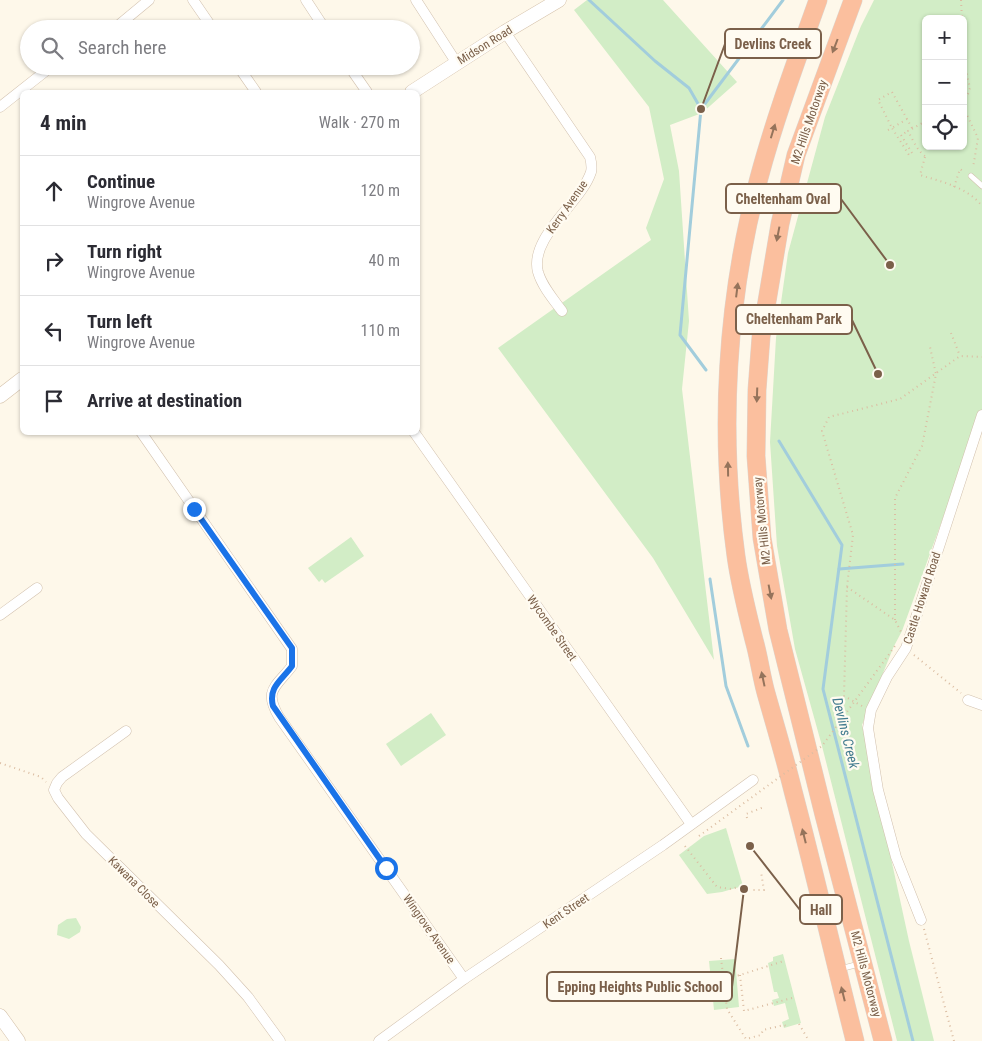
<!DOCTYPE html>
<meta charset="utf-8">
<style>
:root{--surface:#fff;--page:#f7f7f7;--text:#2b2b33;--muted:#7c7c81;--line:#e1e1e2}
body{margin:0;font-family:"Roboto Condensed",sans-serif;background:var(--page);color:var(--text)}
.controls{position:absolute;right:15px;top:15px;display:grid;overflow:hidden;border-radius:8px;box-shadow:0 1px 4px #0004}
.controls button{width:45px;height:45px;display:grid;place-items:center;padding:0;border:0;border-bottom:1px solid var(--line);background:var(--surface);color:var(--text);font:25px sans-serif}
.stop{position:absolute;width:15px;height:15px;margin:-11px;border:4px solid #1a73e8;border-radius:50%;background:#fff}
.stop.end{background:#1a73e8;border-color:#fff;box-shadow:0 1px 5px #0008}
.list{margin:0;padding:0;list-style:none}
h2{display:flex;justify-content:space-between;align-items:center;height:65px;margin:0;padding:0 20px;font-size:21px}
h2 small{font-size:16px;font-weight:400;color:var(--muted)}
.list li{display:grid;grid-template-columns:32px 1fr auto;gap:15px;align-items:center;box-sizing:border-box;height:70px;padding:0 20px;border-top:1px solid var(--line)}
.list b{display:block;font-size:19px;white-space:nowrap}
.list p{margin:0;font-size:16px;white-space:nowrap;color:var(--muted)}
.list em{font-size:16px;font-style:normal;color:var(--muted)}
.icon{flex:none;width:28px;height:28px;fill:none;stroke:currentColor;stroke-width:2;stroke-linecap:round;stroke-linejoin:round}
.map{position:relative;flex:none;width:982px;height:1041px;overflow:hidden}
.search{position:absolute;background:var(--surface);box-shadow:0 1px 4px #0004;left:20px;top:20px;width:400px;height:55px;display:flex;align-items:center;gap:12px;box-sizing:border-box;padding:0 18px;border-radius:28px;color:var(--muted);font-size:19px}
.panel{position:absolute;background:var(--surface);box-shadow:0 1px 4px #0004;left:20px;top:90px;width:400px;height:345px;border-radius:8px}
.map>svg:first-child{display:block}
.green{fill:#d2edc6;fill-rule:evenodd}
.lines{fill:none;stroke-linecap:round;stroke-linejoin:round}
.stream{stroke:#a2cddc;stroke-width:3}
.lane-casing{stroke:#d2c1ae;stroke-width:6}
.street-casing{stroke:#d2c1ae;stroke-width:11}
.secondary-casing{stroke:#d5c2ab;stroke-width:15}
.highway-casing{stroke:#ddd6d0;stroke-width:19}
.path{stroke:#dbbda2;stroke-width:2;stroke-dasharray:1 4;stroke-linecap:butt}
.lane{stroke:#fff;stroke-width:5}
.street{stroke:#fff;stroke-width:10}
.secondary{stroke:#fff;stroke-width:14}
.highway{stroke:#fbbf9e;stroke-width:18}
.path-bridge{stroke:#dbbda2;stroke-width:2;stroke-dasharray:1 4;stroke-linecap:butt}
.oneway{fill:#95735b}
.route{stroke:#1a73e8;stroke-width:6}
.labels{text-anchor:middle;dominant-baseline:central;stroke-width:4.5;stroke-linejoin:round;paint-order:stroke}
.street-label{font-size:12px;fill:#7b604a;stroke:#fffbf1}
.water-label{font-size:14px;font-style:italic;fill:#427b8f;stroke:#fffbf1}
.leader{fill:none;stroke:#7b604a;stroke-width:2}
.callout-dot{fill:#7b604a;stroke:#fffbf1;stroke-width:2}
.callout{fill:#fffbf1;stroke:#7b604a;stroke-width:2}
.callout-label{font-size:14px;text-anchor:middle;font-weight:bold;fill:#7b604a}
</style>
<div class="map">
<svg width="982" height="1041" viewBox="0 0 982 1041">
<rect width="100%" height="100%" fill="#fef8ea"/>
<g class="green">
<polygon points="587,0 663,0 737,82 702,113 670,125 679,171 689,321 682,389 714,660 653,558 498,348 651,240 646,228 664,179 649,107 574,10"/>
<path d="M874,0H982V410L902,631L894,646L862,725L909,941L934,1041H897L822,746L795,649L777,546L770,442L776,338L788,253L825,117L861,26ZM926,19H963V146H926Z"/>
<polygon points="351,537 364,556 325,583 322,579 319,582 308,568"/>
<polygon points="431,713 446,735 401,766 386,744"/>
<polygon points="726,828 743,886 722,892 707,894 679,855 704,836"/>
<polygon points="76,918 81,927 80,932 69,939 57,935 58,925 67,919"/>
<polygon points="783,954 801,1023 784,1028 782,1022 789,1019 785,1003 774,1006 772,1000 779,998 777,992 774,992 768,963 773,961 773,957"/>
<polygon points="735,959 739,1007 714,1010 709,961"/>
</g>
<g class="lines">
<g class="stream">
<polyline points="589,0 655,61 689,88 701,109"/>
<polyline points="706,370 680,335 701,109 783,0"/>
<polyline points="779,441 842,545 823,689 913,1041"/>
<polyline points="839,569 903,564"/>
<polyline points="710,579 726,686 748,746"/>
</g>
<defs>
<g id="lane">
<polyline points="971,176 982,186"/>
<polyline points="840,969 859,964"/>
</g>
<g id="street">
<polyline points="193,0 213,29"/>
<polyline points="306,0 325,29"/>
<polyline points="416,0 456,62"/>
<polyline points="114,29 149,0"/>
<path d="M505,32L590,157C591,161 592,168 591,172C581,203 529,237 538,272C542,286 553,299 562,311"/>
<polyline points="238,66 256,92"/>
<polyline points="349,66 367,92"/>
<polyline points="0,107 52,66"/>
<path d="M141,432L292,649V666C276,687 263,690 279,717L464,979"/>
<polyline points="414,432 691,824"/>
<polyline points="0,615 37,588"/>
<polyline points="968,700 982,705"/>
<polyline points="126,731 62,777 57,783 54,790 58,798 86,834 219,965 248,997 280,1041"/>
<polyline points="921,920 896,857 878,790 868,728 871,710 887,677 906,648 982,415"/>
<polyline points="379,1041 464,979 663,845 753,780"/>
</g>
<g id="secondary">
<polyline points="412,92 505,32 559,0"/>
<polyline points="0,396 22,379"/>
<polyline points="0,1016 18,1041"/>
</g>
<g id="highway">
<path d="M818,0C797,59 775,118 759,178C726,300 719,432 736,556C740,585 747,612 754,640C759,657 761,675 766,693C775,725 785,758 793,791C815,874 834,958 855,1041"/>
<polyline points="853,0 796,155 780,224 761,337 757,390 756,456 762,538 778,630 824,815 883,1041"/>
</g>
</defs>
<use href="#lane" class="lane-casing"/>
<use href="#street" class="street-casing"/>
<use href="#secondary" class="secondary-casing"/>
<use href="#highway" class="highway-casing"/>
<g class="path">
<polyline points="961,0 962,19"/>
<polyline points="963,39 965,66 970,88 968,94 963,98"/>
<polyline points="963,107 978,138 973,168"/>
<polyline points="907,119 892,128 878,100 892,92 912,128"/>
<path d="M926,121L908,131C913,140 918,153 928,158"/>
<polyline points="888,130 892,128 909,155 912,153 901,135 908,131"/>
<path d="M925,157L920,175C942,182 967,187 982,206"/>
<polyline points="954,187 960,169 964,172"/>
<polyline points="951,333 960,356"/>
<polyline points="847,587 895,620 901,632"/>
<polyline points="895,620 895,498 922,446 936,374 930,347"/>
<polyline points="914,655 961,693"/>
<polyline points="862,706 844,696 847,587 853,535 822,431 829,417 900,399 960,356 982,357"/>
<polyline points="0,763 41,777 46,782"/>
<polyline points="747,818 746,814 764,807"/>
<polyline points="685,846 717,887 731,889 743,886 751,890 764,890 761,872"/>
<polyline points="924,929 954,1041"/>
<polyline points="721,958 727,1009 746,1039 761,1035 763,1030 784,1025 786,1026"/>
<polyline points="740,975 744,1011 792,998"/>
<polyline points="723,978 740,975 784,961"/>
<polyline points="799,1024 809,1041"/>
</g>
<use href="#lane" class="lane"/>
<use href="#street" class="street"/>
<use href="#secondary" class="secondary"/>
<use href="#highway" class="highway"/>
<polyline class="path-bridge" points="699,836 822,746 895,646"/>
</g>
<defs><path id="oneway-solid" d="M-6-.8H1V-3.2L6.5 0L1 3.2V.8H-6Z" transform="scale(1.25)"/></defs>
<g class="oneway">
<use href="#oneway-solid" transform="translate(835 46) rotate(111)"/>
<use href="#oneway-solid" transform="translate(773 131) rotate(-73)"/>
<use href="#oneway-solid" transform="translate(778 234) rotate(101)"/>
<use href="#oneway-solid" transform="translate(737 290) rotate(-83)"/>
<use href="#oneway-solid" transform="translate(757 395) rotate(92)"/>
<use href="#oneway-solid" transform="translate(728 469) rotate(-91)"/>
<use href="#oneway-solid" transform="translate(770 592) rotate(79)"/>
<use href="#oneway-solid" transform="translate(763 679) rotate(-102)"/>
<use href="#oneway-solid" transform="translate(804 836) rotate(-104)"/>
<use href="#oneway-solid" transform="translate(843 994) rotate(-104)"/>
</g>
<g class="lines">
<path class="route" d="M194,509L292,648V666C282,680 268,687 273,706L386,868"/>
</g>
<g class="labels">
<g class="street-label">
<text transform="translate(485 45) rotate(-32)">Midson Road</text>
<text transform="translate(809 122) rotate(-71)">M2 Hills Motorway</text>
<text transform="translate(567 207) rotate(-55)">Kerry Avenue</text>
<text transform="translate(762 521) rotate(-96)">M2 Hills Motorway</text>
<text transform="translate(922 598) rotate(-72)">Castle Howard Road</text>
<text transform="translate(552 628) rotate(55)">Wycombe Street</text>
<text transform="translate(134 882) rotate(45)">Kawana Close</text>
<text transform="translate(566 911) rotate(-34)">Kent Street</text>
<text transform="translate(429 929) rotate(55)">Wingrove Avenue</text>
<text transform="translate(866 974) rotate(75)">M2 Hills Motorway</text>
</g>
<g class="water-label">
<text transform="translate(846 733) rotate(76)">Devlins Creek</text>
</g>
</g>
<path class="leader" d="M701 109L725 44M890 265L841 199M878 374L852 320M750 846L800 910M744 889L732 987"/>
<g class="callout-dot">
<circle cx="701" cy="109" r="5"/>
<circle cx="890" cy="265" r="5"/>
<circle cx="878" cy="374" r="5"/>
<circle cx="750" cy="846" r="5"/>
<circle cx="744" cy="889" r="5"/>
</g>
<g class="callout">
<rect x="725" y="29" width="96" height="29" rx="5"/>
<rect x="726" y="184" width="115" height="29" rx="5"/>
<rect x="736" y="305" width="116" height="29" rx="5"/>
<rect x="800" y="895" width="42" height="29" rx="5"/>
<rect x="547" y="972" width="185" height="29" rx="5"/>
</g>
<g class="callout-label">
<text x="773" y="49">Devlins Creek</text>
<text x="783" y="204">Cheltenham Oval</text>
<text x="794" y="324">Cheltenham Park</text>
<text x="821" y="915">Hall</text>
<text x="640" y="992">Epping Heights Public School</text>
</g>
</svg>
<div class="controls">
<button>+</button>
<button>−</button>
<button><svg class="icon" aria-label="locate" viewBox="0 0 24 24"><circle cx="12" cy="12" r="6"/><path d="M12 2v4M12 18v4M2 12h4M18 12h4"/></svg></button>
</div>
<div class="stop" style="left:386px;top:868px"></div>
<div class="stop end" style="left:194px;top:509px"></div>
<div class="search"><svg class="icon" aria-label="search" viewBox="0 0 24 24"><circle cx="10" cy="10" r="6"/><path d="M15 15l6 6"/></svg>Search here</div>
<section class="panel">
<h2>4 min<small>Walk · 270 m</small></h2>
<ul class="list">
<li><svg class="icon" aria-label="ahead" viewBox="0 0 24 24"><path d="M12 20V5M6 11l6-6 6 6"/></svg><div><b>Continue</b><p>Wingrove Avenue</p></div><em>120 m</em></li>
<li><svg class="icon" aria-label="right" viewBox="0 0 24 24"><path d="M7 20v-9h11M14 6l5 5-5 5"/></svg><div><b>Turn right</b><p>Wingrove Avenue</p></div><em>40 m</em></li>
<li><svg class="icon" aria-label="left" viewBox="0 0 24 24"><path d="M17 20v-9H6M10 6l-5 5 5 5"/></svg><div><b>Turn left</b><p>Wingrove Avenue</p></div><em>110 m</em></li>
<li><svg class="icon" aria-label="arrive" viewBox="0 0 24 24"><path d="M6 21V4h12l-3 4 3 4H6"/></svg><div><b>Arrive at destination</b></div></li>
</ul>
</section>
</div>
